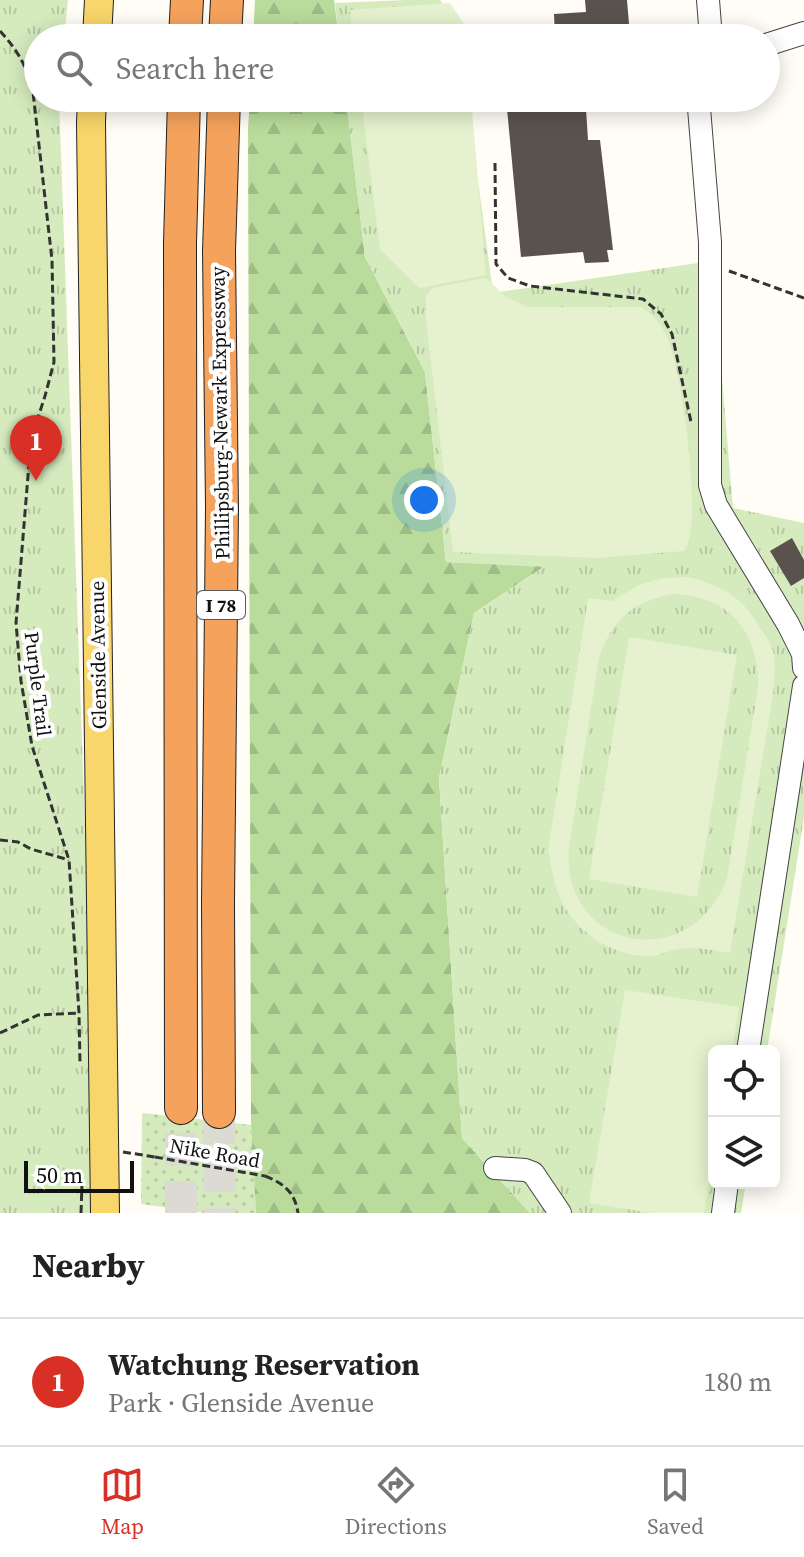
<!DOCTYPE html>
<meta charset="utf-8">
<style>
:root{--surface:#fff;--page:#f6f6f6;--text:#222;--muted:#767676;--line:#e0e0e0;--accent:#d93025}
body{margin:0;font-family:"Source Serif 4",serif;background:var(--page);color:var(--text)}
.controls{position:absolute;right:24px;bottom:24px;display:grid;overflow:hidden;border-radius:12px;box-shadow:0 4px 20px #0003}
.controls button{width:72px;height:72px;display:grid;place-items:center;padding:0;border:0;border-bottom:2px solid var(--line);background:var(--surface);color:var(--text);font:40px sans-serif}
.scale{position:absolute;left:24px;bottom:20px;width:110px;box-sizing:border-box;padding-left:8px;border:4px solid #111;border-top:0;font-size:22px;line-height:28px;white-space:nowrap;color:#111;-webkit-text-stroke:6px #fff;paint-order:stroke}
.you{position:absolute;left:424px;top:500px;width:28px;height:28px;margin:-20px;border:6px solid #fff;border-radius:50%;background:#1a73e8;box-shadow:0 0 0 12px #1a73e833}
.badge{display:grid;place-items:center;width:52px;height:52px;border-radius:50%;background:var(--accent);color:#fff;font-size:26px;font-weight:700}
.pin{position:absolute;translate:-50% -66px;filter:drop-shadow(0 2px 4px #0008)}
.pin::after{content:'';position:absolute;top:42px;width:28px;height:24px;background:inherit;clip-path:polygon(0 0,100% 0,50% 100%)}
.list{margin:0;padding:0;list-style:none}
h2{display:flex;justify-content:space-between;align-items:center;height:104px;margin:0;padding:0 32px;font-size:34px}
h2 small{font-size:26px;font-weight:400;color:var(--muted)}
.list li{display:grid;grid-template-columns:52px 1fr auto;gap:24px;align-items:center;box-sizing:border-box;height:128px;padding:0 32px;border-top:2px solid var(--line)}
.list b{display:block;font-size:30px;white-space:nowrap}
.list p{margin:0;font-size:26px;white-space:nowrap;color:var(--muted)}
.list em{font-size:26px;font-style:normal;color:var(--muted)}
.icon{flex:none;width:44px;height:44px;fill:none;stroke:currentColor;stroke-width:2;stroke-linecap:round;stroke-linejoin:round}
.map{position:relative;flex:none;width:804px;height:1213px;overflow:hidden}
.search{position:absolute;background:var(--surface);box-shadow:0 4px 20px #0003;left:24px;right:24px;top:24px;height:88px;display:flex;align-items:center;gap:20px;box-sizing:border-box;padding:0 28px;border-radius:44px;color:var(--muted);font-size:30px}
.sheet{height:232px;background:var(--surface)}
nav{display:flex;justify-content:space-around;align-items:center;box-sizing:border-box;height:112px;border-top:2px solid var(--line);background:var(--surface);font-size:22px;color:var(--muted)}
nav a{display:grid;justify-items:center;gap:4px}
nav .on{color:var(--accent)}
.map>svg:first-child{display:block}
.grass{fill:url(#grass-dots)}
.forest{fill:url(#forest-firs)}
.park{fill:url(#park-tufts)}
.pitch{fill:#e6f2cf;fill-rule:evenodd}
.building{fill:#5a524d}
.lines{fill:none;stroke-linecap:round;stroke-linejoin:round}
.highway-tunnel{stroke:#dbdad3;stroke-width:32;stroke-dasharray:32 16;stroke-linecap:butt}
.minor-casing{stroke:#444;stroke-width:24}
.major-casing{stroke:#222;stroke-width:30}
.highway-casing{stroke:#222;stroke-width:34}
.path{stroke:#333;stroke-width:3;stroke-dasharray:8 4;stroke-linecap:butt}
.minor{stroke:#fff;stroke-width:22}
.major{stroke:#f9d66b;stroke-width:28}
.highway{stroke:#f5a25d;stroke-width:32}
.path-bridge{stroke:#333;stroke-width:3;stroke-dasharray:8 4;stroke-linecap:butt}
.labels{text-anchor:middle;dominant-baseline:central;stroke-width:8;stroke-linejoin:round;paint-order:stroke}
.shield{fill:#fff;stroke:#585858;stroke-width:2}
.shield-label{font-size:18px;font-weight:bold;fill:#111}
.street-label{font-size:20px;fill:#111;stroke:#fff}
</style>
<div class="map">
<svg width="804" height="1213" viewBox="0 0 804 1213">
<defs>
<pattern id="grass-dots" width="8" height="8" patternUnits="userSpaceOnUse" patternTransform="scale(2)"><rect width="8" height="8" fill="#d5ebbd"/><path d="M2 2h.1M6 6h.1" fill="none" stroke="#b6c8a1" stroke-width="1.8" stroke-linecap="round"/></pattern>
<pattern id="forest-firs" width="22" height="20" patternUnits="userSpaceOnUse" patternTransform="scale(2)"><rect width="22" height="20" fill="#b9dc9c"/><path d="M5 1l3.5 6h-7zM16 11l3.5 6h-7z" fill="#9ebc85"/></pattern>
<pattern id="park-tufts" width="24" height="20" patternUnits="userSpaceOnUse" patternTransform="scale(2)"><rect width="24" height="20" fill="#d5ebbd"/><path d="M3 7l-1-3M5 7V3M7 7l1-3M15 17l-1-3M17 17v-4M19 17l1-3" fill="none" stroke="#b6c8a1"/></pattern>
</defs>
<rect width="100%" height="100%" fill="#fffdf5"/>
<polygon class="grass" points="142,1113 251,1125 256,1213 205,1213 141,1204"/>
<g class="forest">
<polygon points="255,0 334,0 339,38 253,38"/>
<polygon points="250,98 346,98 365,257 425,372 446,562 545,566 474,613 439,778 462,1138 530,1213 256,1213 251,1125 248,128"/>
</g>
<g class="park">
<polygon points="0,0 68,0 64,38 38,38 38,98 59,98 86,854 91,1037 90,1213 0,1213"/>
<polygon points="407,0 440,0 457,23 459,38 339,38 335,3"/>
<polygon points="346,98 467,98 493,293 712,261 733,508 804,523 804,817 767,1051 714,1051 714,1183 746,1183 741,1213 530,1213 462,1138 439,778 474,613 544,567 446,562 425,372 365,257"/>
</g>
<g class="pitch">
<polygon points="450,3 464,24 465,38 353,38 350,10"/>
<polygon points="361,98 471,98 486,275 419,288 380,249"/>
<path d="M486,278L505,296L527,307H641C655,315 665,329 670,345C682,377 704,527 684,551L596,558L453,552L426,320V296L432,288Z"/>
<path d="M688,577C723,586 743,597 761,629C765,635 771,644 773,651C776,665 774,681 773,695L730,953C714,951 695,946 680,949C670,950 660,955 650,956C615,957 580,935 563,904C554,888 552,868 548,851L588,598L612,601L641,584L664,578ZM674,594C731,597 759,632 758,688L727,879C690,976 560,950 569,847L599,658C612,620 634,600 674,594Z"/>
<polygon points="629,637 737,655 697,897 589,879"/>
<polygon points="625,990 739,1007 732,1051 714,1051 714,1153 704,1213 652,1213 589,1203"/>
</g>
<g class="building">
<polygon points="585,0 627,0 629,24 617,25 619,38 555,38 554,14 586,12"/>
<polygon points="506,98 615,98 616,106 586,109 588,140 600,140 613,250 607,250 609,262 585,263 583,252 521,257"/>
<polygon points="792,538 804,560 804,578 791,586 770,551"/>
</g>
<g class="lines">
<g class="highway-tunnel">
<polyline points="219,1112 220,1213"/>
<polyline points="181,1213 181,1108"/>
</g>
<defs>
<g id="minor">
<polyline points="708,0 711,38"/>
<polyline points="766,45 804,33"/>
<polyline points="705,98 699,108 710,242 710,485 716,505 788,624 803,654 804,668"/>
<polyline points="748,1051 804,686"/>
<polyline points="495,1168 525,1170 533,1173 560,1213"/>
<polyline points="723,1213 727,1183"/>
</g>
<g id="major">
<polyline points="97,38 99,0"/>
<polyline points="92,98 91,123 105,1213"/>
</g>
<g id="highway">
<polyline points="185,38 187,0"/>
<polyline points="225,38 227,0"/>
<polyline points="181,1108 180,243 184,98"/>
<polyline points="219,1112 218,902 222,508 219,251 224,98"/>
</g>
</defs>
<use href="#minor" class="minor-casing"/>
<use href="#major" class="major-casing"/>
<use href="#highway" class="highway-casing"/>
<g class="path">
<path d="M0,31C18,51 27,66 33,92L52,260L54,362L45,396L31,439L16,623L21,681L32,746L69,860L79,1013L80,1064"/>
<polyline points="495,163 496,264 508,278 530,286 643,299 661,314 672,334 691,422"/>
<polyline points="729,271 804,298"/>
<polyline points="0,840 18,842 31,849 69,860"/>
<polyline points="0,1033 38,1015 79,1013"/>
<polyline points="123,1152 155,1157"/>
<path d="M265,1176C283,1183 295,1192 298,1213"/>
<polyline points="81,1213 82,1184"/>
</g>
<use href="#minor" class="minor"/>
<use href="#major" class="major"/>
<use href="#highway" class="highway"/>
<polyline class="path-bridge" points="155,1157 265,1176"/>
</g>
<g class="labels">
<rect class="shield" x="197" y="591" width="48" height="28" rx="6"/>
<g class="shield-label">
<text x="221" y="605">I 78</text>
</g>
<g class="street-label">
<text transform="translate(220 413) rotate(-91)">Phillipsburg-Newark Expressway</text>
<text transform="translate(98 655) rotate(-91)">Glenside Avenue</text>
<text transform="translate(38 684) rotate(83)">Purple Trail</text>
<text transform="translate(215 1153) rotate(10)">Nike Road</text>
</g>
</g>
</svg>
<div class="controls">
<button><svg class="icon" aria-label="locate" viewBox="0 0 24 24"><circle cx="12" cy="12" r="6"/><path d="M12 2v4M12 18v4M2 12h4M18 12h4"/></svg></button>
<button><svg class="icon" aria-label="layers" viewBox="0 0 24 24"><path d="M12 4l9 5-9 5-9-5zM3 14l9 5 9-5"/></svg></button>
</div>
<div class="scale">50 m</div>
<div class="you"></div>
<div class="pin badge" style="left:36px;top:481px">1</div>
<div class="search"><svg class="icon" aria-label="search" viewBox="0 0 24 24"><circle cx="10" cy="10" r="6"/><path d="M15 15l6 6"/></svg>Search here</div>
</div>
<section class="sheet">
<h2>Nearby<small></small></h2>
<ul class="list">
<li><span class="badge">1</span><div><b>Watchung Reservation</b><p>Park · Glenside Avenue</p></div><em>180 m</em></li>
</ul>
</section>
<nav>
<a class="on"><svg class="icon" aria-label="map" viewBox="0 0 24 24"><path d="M3 6l6-2 6 2 6-2v14l-6 2-6-2-6 2zM9 4v14M15 6v14"/></svg>Map</a>
<a><svg class="icon" aria-label="directions" viewBox="0 0 24 24"><path d="M12 3l9 9-9 9-9-9zM9 14v-3h6M13 9l2 2-2 2"/></svg>Directions</a>
<a><svg class="icon" aria-label="saved" viewBox="0 0 24 24"><path d="M7 4h10v16l-5-4-5 4z"/></svg>Saved</a>
</nav>
